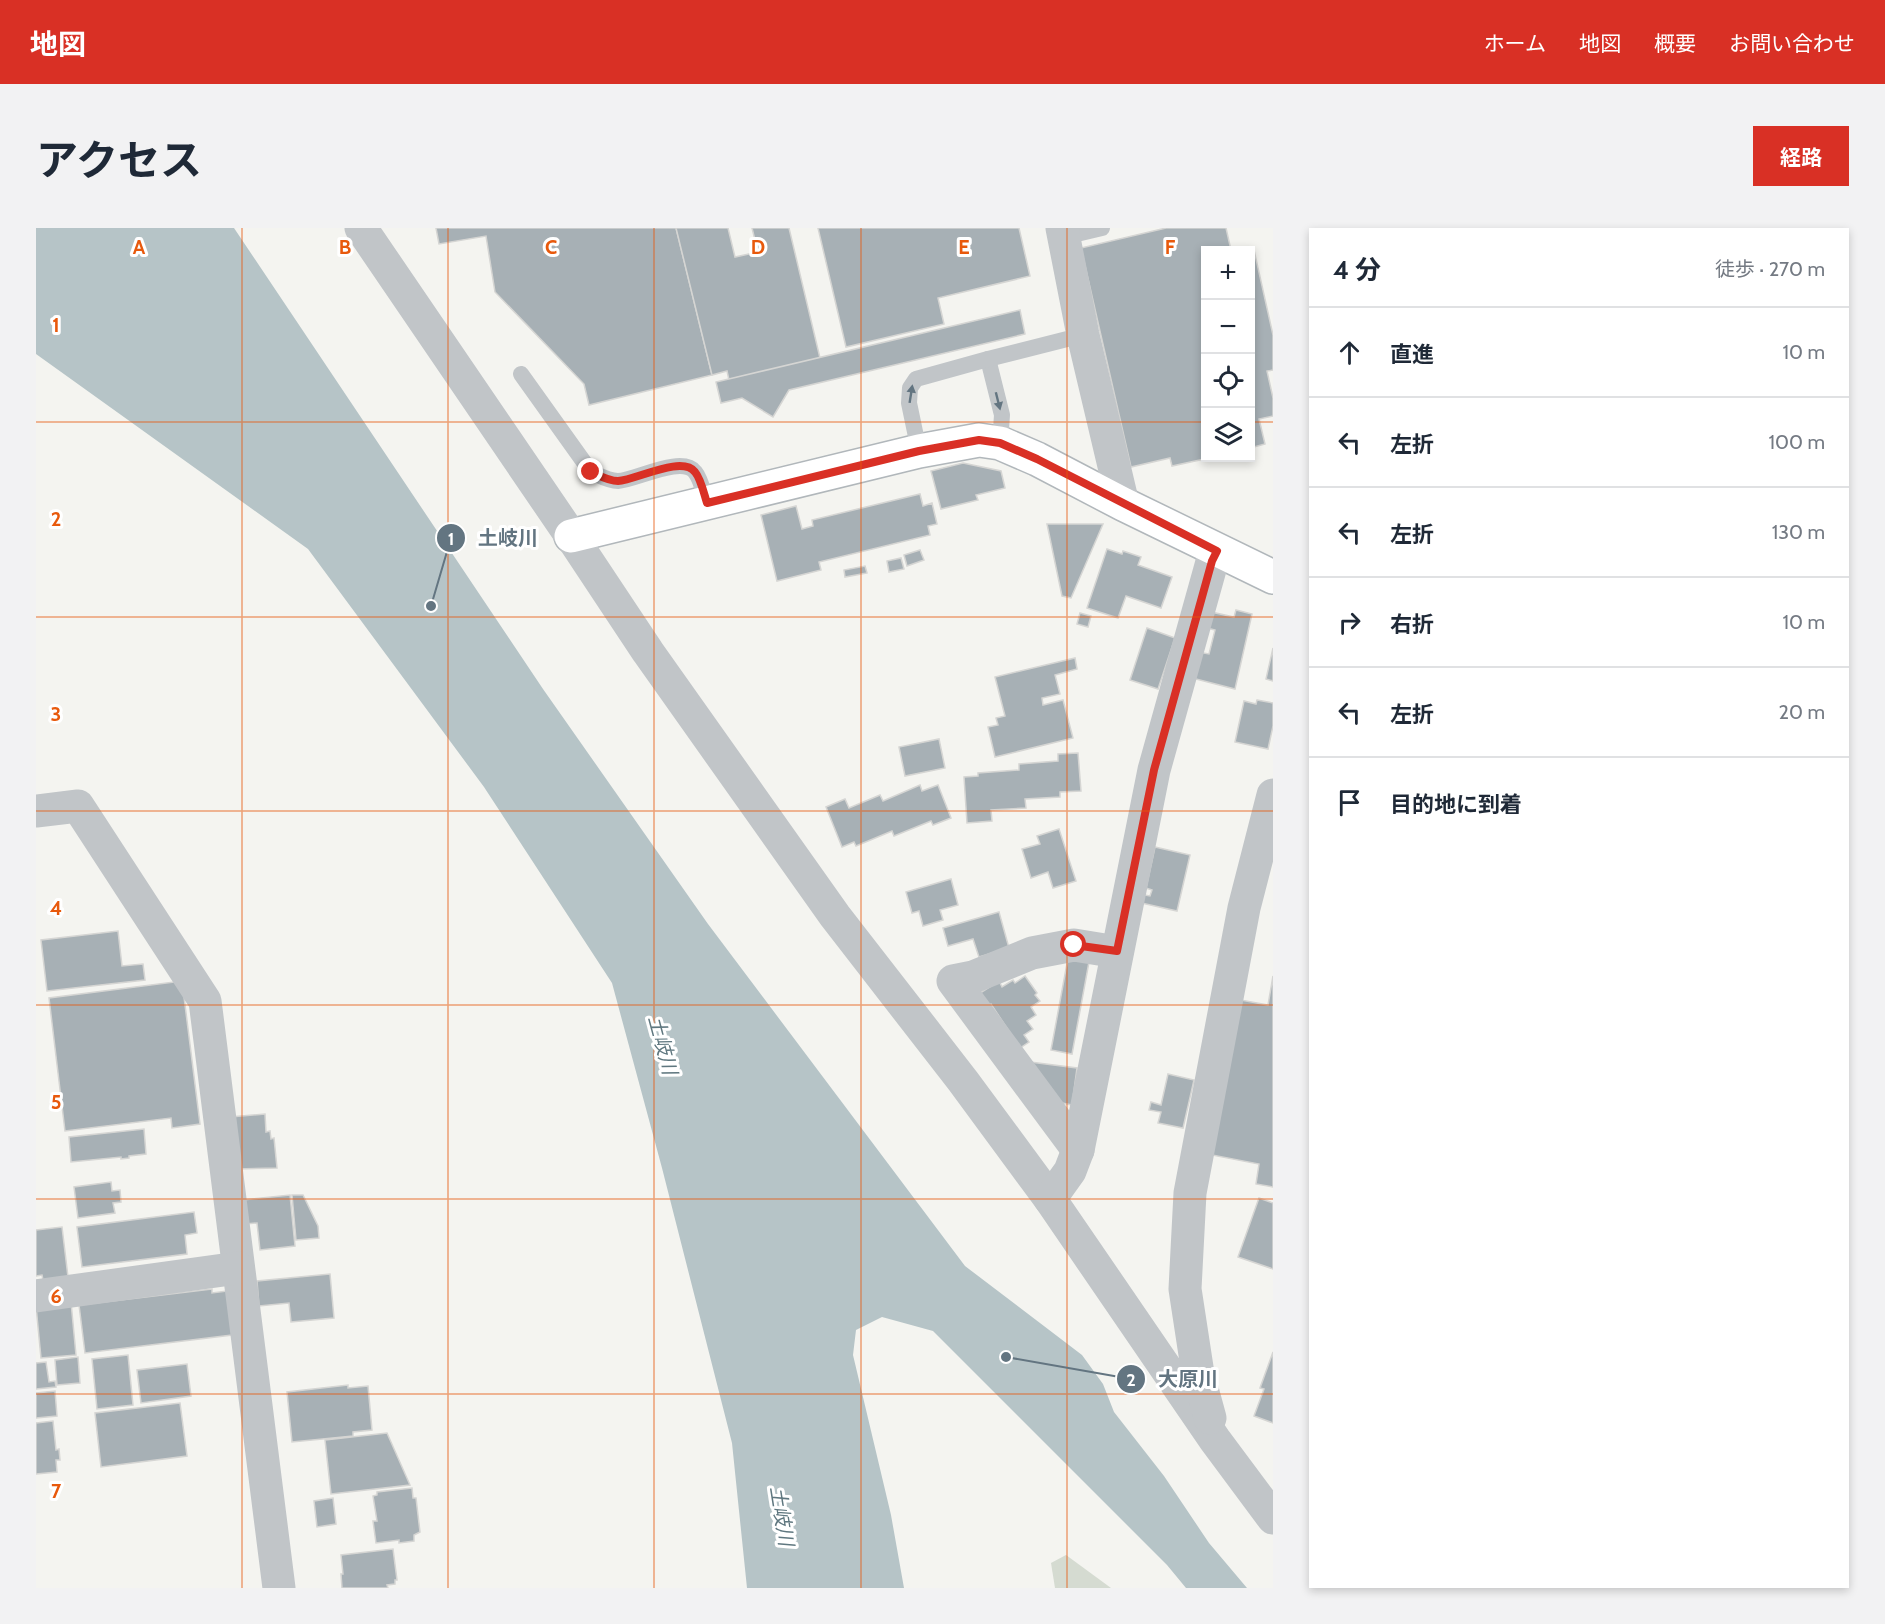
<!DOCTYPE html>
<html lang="ja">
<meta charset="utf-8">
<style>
:root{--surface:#fff;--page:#f2f2f3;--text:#1f2937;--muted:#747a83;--line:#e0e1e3;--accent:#d93025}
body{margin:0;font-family:Cabin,"Noto Sans JP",sans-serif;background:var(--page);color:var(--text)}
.controls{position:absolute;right:18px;top:18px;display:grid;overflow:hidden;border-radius:0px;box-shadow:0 3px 9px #0003}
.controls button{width:54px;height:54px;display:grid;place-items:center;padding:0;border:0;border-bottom:2px solid var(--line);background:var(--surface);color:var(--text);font:30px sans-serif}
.stop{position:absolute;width:18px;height:18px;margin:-14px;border:4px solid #d93025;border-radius:50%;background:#fff}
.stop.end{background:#d93025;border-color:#fff;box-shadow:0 2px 6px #0008}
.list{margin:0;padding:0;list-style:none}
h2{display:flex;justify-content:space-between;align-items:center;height:78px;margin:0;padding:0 24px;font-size:26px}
h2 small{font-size:20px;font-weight:400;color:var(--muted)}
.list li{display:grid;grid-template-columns:39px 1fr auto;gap:18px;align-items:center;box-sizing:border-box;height:90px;padding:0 24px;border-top:2px solid var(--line)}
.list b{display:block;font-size:22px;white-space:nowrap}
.list em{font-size:20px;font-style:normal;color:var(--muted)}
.icon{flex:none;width:33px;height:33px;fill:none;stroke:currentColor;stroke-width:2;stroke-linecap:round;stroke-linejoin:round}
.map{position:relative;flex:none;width:1237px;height:1360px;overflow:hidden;border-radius:0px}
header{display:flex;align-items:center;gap:36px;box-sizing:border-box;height:84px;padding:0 30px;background:var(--accent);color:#fff}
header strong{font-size:28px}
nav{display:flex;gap:33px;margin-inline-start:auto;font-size:21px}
.intro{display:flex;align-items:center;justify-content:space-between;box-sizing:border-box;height:144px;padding:0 36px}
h1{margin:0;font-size:42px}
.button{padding:15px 27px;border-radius:0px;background:var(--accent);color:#fff;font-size:21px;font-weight:700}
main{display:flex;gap:36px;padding:0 36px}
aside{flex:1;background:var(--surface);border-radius:0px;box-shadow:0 3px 9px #0003}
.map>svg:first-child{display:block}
.green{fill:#d5dbd1}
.water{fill:#b6c4c7}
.building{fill:#a7b0b5;stroke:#d5d5d3;stroke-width:1.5}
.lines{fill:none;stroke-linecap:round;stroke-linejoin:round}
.secondary-casing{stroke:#b1b7bb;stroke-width:36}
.lane{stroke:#c1c5c8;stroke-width:16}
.street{stroke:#c1c5c8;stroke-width:33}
.secondary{stroke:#fff;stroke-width:33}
.oneway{fill:#637581}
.route{stroke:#d93025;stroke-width:8}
.grid{fill:none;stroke:#e8590c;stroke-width:1.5;stroke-opacity:0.55}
.labels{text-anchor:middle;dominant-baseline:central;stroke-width:6;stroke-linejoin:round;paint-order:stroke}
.water-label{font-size:20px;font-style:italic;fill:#5f777f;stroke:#fff}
.grid-label{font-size:20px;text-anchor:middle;font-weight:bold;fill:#e8590c;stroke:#fff;stroke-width:6;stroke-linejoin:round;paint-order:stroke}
.leader{fill:none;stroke:#637581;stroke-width:2}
.callout-dot{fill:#637581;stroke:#fff;stroke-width:2}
.mark-label{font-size:18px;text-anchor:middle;font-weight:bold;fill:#fff}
.callout-label{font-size:20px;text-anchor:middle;font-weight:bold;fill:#637581;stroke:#fff;stroke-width:6;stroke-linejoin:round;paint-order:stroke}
</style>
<header>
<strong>地図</strong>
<nav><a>ホーム</a><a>地図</a><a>概要</a><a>お問い合わせ</a></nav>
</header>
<div class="intro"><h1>アクセス</h1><a class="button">経路</a></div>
<main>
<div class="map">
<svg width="1237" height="1360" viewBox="0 0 1237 1360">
<rect width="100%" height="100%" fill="#f4f4f0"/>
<polygon class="green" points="1030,1327 1075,1360 1019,1360 1015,1335"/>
<polygon class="water" points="0,0 198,0 507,461 672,696 929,1038 1046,1127 1067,1156 1078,1184 1128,1248 1173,1315 1211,1360 1150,1360 1131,1337 897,1103 846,1089 820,1102 817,1127 855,1287 868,1360 711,1360 696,1215 626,940 576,755 448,559 272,321 0,126"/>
<g class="building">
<polygon points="400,0 640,0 676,147 553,177 548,156 459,64 450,8 403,16"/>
<polygon points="640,0 692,0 699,29 722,24 716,0 753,0 784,130 693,152 691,143 676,147"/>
<polygon points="782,0 983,0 994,48 902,70 908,96 810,119"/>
<polygon points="1130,0 1190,0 1195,22 1170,22 1170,230 1173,230 1136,238 1134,230 1095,239 1045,20"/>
<polygon points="1213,22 1218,22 1237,107 1237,142 1231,143 1237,170 1237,188 1223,191 1229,216 1214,220"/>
<polygon points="984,82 989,106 753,162 737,189 706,170 685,175 680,154"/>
<polygon points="927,235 965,243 969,260 940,267 942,272 905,281 895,243"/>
<polygon points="884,266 887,278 896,275 901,296 892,298 894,307 783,334 785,342 741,353 725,287 760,278 766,301 777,298 776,292"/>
<polygon points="1011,296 1067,296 1035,370 1026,368"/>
<polygon points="1071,321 1086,326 1087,323 1105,329 1102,337 1136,349 1125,380 1090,368 1082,390 1051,380"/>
<polygon points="884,322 888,332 871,338 868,327"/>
<polygon points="865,330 868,341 853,344 851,333"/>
<polygon points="829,338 831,345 809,349 808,342"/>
<polygon points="1200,382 1216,386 1199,461 1156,450 1162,424 1173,426 1179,402 1171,400 1175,384 1198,389"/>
<polygon points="1044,385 1055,388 1052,399 1041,396"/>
<polygon points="1111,400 1139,410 1122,461 1094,452"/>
<polygon points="1237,420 1237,453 1230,451"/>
<polygon points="1039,430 1041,441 1019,447 1024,466 1006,470 1007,477 1027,472 1037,510 959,529 952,499 962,497 960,490 969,488 959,449"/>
<polygon points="1221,472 1237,475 1237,498 1232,521 1199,514 1208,473 1220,476"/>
<polygon points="903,511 909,540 869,548 863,519"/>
<polygon points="1042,525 1045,563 1024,564 1024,569 989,571 990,580 955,582 956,593 931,595 928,549 942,548 942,545 983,542 983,536 1022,533 1022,526"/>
<polygon points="884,557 886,563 902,557 915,590 897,597 895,593 858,608 856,603 820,618 818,614 806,619 790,579 809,571 813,580 844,567 847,573"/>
<polygon points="1023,601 1040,653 1017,660 1012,644 995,650 986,621 1004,616 1001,608"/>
<polygon points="1119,619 1154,627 1141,683 1101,674 1103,666 1114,668 1116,662 1110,660"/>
<polygon points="915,651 922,677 904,682 907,692 887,698 883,683 876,685 870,664"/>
<polygon points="963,684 973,720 943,729 937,711 912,718 907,700"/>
<polygon points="82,703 86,738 107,736 109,752 11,763 5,712"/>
<polygon points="1032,730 1053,734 1036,826 1015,822"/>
<polygon points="989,748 1001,765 999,767 1004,773 995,779 1000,787 991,793 997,801 988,807 993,814 984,820 955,776 952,778 944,765 963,753 966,759 977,752 979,755"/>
<polygon points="1237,748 1237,959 1220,956 1223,936 1176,927 1205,772 1232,777"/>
<polygon points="146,753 164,896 136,900 135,890 29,903 13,770"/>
<polygon points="994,834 1041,840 1036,877 1026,875"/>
<polygon points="1132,846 1158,852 1147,900 1122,895 1125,884 1113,882 1115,874 1125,877"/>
<polygon points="229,886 230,904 234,903 235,911 238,910 241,940 199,941 194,889"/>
<polygon points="108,901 110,926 93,928 93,930 85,931 85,929 35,934 33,909"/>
<polygon points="75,954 76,963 84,962 85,974 77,975 79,985 42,990 38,959"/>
<polygon points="254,967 259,1018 224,1022 221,995 209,996 207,972"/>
<polygon points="256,967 267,967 282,998 283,1010 260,1012"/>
<polygon points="1223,970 1237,975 1237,1041 1202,1029"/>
<polygon points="158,984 161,1005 149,1007 151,1026 46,1039 41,999"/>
<polygon points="26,999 32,1049 7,1052 6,1047 0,1048 0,1002"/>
<polygon points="294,1046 298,1090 255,1094 253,1075 223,1078 221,1053"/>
<polygon points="176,1061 176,1065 191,1063 196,1107 49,1125 43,1077"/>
<polygon points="35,1074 40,1127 5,1130 0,1078"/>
<polygon points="1237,1124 1237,1195 1218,1188 1228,1161 1224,1160"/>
<polygon points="92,1127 97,1177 61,1181 56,1131"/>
<polygon points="42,1129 44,1155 21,1157 19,1132"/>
<polygon points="10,1134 13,1154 19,1153 20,1159 0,1161 0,1135"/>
<polygon points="151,1136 155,1168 105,1175 101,1142"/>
<polygon points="312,1157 312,1160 332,1158 336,1202 317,1204 317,1208 256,1214 251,1164"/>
<polygon points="19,1163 21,1188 0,1190 0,1165"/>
<polygon points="144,1175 151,1228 65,1239 59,1185"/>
<polygon points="17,1193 20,1222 23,1221 24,1232 20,1232 21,1244 0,1246 0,1195"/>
<polygon points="351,1205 374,1257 295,1266 289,1212"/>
<polygon points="376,1260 377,1270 380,1270 384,1304 378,1307 378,1313 363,1315 363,1312 340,1315 337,1293 341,1293 337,1268 341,1267 341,1264"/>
<polygon points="297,1270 300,1296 281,1299 278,1273"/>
<polygon points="357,1321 361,1352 359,1352 359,1356 351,1357 352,1360 306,1360 305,1346 307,1346 305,1327"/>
</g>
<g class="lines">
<defs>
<polyline id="secondary" points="535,308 883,223 943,212 964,215 1001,231 1087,276 1237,349"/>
</defs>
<use href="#secondary" class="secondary-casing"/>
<g class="lane">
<polyline points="1028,9 1066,0"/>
<polyline points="952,131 966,187 964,215"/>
<path d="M485,146L555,244C564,248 573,253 582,253C600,252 646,227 659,244C665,251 668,266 671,275"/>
<polyline points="883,223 873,175 874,160 880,151 952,131 1047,107"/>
</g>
<g class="street">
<polyline points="325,0 535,308 612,424 799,688 927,853 1014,971 1179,1212 1237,1290"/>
<polyline points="1026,0 1047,107 1087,276"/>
<polyline points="0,583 42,578 169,773 243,1360"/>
<polyline points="1042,922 917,753 937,749 996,725 1038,717 1081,724"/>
<polyline points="1014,971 1034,943 1042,922 1118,542 1176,334 1181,323"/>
<polyline points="0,1068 202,1040"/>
<polyline points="1174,1190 1162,1146 1149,1061 1154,965 1208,680 1237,567"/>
</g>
<use href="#secondary" class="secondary"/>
</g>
<defs><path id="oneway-solid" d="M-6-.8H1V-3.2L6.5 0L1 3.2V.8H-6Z" transform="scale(1.5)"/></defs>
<g class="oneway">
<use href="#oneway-solid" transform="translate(875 166) rotate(-81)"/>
<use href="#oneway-solid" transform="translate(962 173) rotate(76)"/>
</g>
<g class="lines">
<path class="route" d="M555,244C564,248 573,253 582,253C600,252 646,227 659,244C665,251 668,266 671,275L883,223L943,212L964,215L1001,231L1181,323L1176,333L1118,542L1081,723L1038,717"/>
</g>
<path class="grid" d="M206,0V1360M412,0V1360M618,0V1360M825,0V1360M1031,0V1360M0,194H1170M1214,194H1237M0,389H1237M0,583H1237M0,777H1237M0,971H1237M0,1166H1237"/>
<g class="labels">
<g class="water-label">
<text transform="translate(627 817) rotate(75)">土岐川</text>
<text transform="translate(746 1288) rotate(81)">土岐川</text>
</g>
</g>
<g class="grid-label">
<text x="103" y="26">A</text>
<text x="309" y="26">B</text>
<text x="515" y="26">C</text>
<text x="722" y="26">D</text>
<text x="928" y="26">E</text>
<text x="1134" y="26">F</text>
<text x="20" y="104">1</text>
<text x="20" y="298">2</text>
<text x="20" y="493">3</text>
<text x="20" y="687">4</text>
<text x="20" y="881">5</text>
<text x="20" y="1075">6</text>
<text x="20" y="1270">7</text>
</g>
<path class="leader" d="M395 378L415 310M970 1129L1095 1151"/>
<g class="callout-dot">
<circle cx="395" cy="378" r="6"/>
<circle cx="970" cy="1129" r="6"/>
<circle cx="415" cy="310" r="15"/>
<circle cx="1095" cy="1151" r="15"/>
</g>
<g class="mark-label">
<text x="415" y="317">1</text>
<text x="1095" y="1158">2</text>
</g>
<g class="callout-label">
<text x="472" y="317">土岐川</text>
<text x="1152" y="1158">大原川</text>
</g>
</svg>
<div class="controls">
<button>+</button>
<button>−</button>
<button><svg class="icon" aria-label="locate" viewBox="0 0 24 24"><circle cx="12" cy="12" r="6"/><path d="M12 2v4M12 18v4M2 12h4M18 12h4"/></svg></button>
<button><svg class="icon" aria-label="layers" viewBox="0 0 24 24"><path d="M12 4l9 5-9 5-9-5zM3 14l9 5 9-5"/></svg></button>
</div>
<div class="stop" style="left:1038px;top:717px"></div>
<div class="stop end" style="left:555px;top:244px"></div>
</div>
<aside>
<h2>4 分<small>徒歩 · 270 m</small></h2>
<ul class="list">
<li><svg class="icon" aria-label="ahead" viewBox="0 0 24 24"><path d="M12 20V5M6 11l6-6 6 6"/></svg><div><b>直進</b></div><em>10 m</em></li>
<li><svg class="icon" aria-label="left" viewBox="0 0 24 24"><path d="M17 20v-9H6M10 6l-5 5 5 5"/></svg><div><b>左折</b></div><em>100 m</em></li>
<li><svg class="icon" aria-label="left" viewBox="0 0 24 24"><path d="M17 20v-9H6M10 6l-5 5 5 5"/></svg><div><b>左折</b></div><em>130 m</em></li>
<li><svg class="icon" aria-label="right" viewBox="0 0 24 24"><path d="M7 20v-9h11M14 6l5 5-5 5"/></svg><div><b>右折</b></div><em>10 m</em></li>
<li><svg class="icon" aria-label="left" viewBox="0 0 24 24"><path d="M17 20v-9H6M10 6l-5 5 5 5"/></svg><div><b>左折</b></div><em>20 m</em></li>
<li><svg class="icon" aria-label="arrive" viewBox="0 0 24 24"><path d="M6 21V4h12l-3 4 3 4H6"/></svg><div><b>目的地に到着</b></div></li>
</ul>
</aside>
</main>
